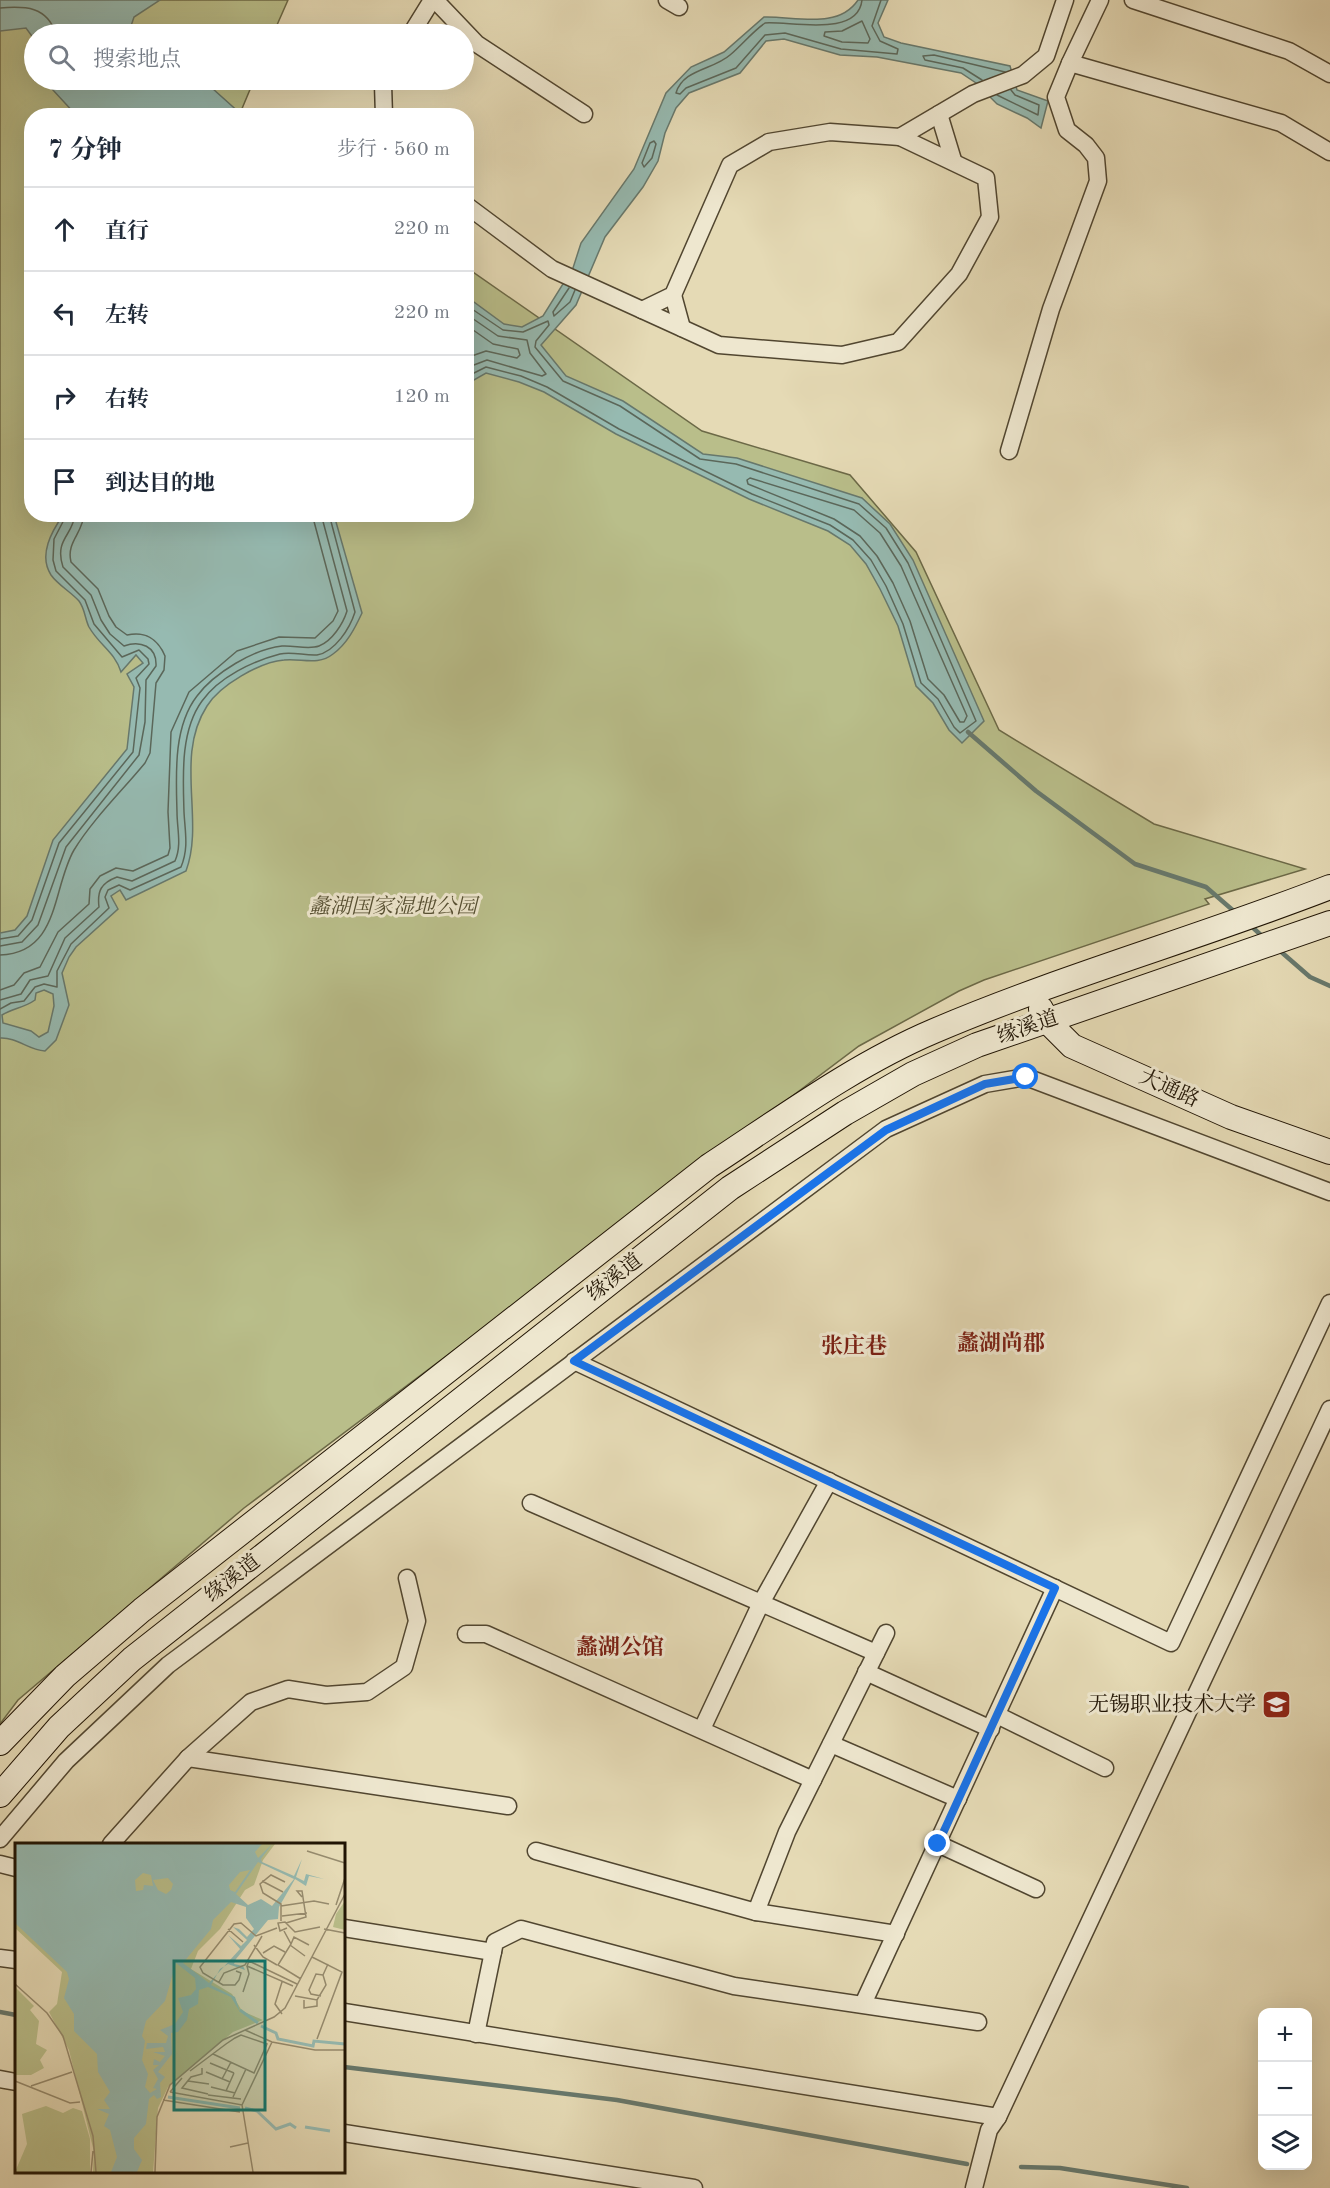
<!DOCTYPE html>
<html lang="zh">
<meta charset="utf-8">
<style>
:root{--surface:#fff;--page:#f2f2f3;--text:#1f2937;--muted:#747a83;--line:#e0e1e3}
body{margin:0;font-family:"Old Standard TT","Noto Serif SC",serif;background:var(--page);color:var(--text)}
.controls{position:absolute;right:18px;bottom:18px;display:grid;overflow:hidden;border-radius:12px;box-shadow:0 6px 24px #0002}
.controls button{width:54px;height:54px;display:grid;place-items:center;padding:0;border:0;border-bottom:2px solid var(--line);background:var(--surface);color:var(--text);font:30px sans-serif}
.stop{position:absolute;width:18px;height:18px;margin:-14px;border:4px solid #1a73e8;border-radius:50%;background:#fff}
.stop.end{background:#1a73e8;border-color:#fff;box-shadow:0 2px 6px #0008}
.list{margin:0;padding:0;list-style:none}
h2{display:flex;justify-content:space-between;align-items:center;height:78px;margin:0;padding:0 24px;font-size:26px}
h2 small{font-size:20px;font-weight:400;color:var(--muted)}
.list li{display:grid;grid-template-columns:39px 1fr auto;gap:18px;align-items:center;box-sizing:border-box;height:84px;padding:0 24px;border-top:2px solid var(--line)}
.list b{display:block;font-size:22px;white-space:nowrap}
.list em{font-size:20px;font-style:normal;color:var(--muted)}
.icon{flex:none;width:33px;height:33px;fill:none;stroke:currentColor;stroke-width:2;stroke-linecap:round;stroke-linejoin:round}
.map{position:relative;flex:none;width:1330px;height:2188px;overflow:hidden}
.search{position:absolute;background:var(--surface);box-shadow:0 6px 24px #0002;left:24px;top:24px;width:450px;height:66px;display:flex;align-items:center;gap:15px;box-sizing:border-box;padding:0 21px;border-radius:33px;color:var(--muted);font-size:22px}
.panel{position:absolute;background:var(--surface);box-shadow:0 6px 24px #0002;left:24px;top:108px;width:450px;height:414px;border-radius:24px}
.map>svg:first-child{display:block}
.green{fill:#b9be8a;stroke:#6c6947;stroke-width:1.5}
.water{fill:#96bab1;stroke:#67786c;stroke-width:1.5;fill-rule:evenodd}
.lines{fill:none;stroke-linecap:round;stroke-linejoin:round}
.shore{stroke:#5b675a;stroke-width:1.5}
.stream{stroke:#67786c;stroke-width:4.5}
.street-casing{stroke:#514630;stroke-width:19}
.secondary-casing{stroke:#201404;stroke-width:26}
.street{stroke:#eee7cf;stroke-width:16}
.secondary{stroke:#eee7cf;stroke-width:24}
.route{stroke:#1a73e8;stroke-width:8}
.labels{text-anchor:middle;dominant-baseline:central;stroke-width:6;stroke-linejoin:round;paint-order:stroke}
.park-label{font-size:21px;font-style:italic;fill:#565033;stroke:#eee7cf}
.street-label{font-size:21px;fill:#201404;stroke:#eee7cf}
.poi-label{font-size:21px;fill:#201404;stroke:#eee7cf;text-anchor:end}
.neighbourhood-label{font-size:22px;font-weight:bold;fill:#7a1f14;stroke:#eee7cf}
.inset-river{fill:none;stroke:#96bab1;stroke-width:3}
.inset-road{fill:none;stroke:#968b6e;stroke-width:1.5}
.view{fill:#0f766e;fill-opacity:0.15;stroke:#0f766e;stroke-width:3}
.inset-edge{fill:none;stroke:#201404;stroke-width:3}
</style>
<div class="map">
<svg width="1330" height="2188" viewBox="0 0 1330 2188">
<rect width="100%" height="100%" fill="#e5dab5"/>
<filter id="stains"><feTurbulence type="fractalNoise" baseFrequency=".00333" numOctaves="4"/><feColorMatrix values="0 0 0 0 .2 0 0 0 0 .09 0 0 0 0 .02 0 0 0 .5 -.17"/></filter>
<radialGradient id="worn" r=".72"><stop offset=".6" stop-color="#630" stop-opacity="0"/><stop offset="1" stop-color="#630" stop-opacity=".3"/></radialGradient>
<polygon class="green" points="0,0 288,0 273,34 34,34 34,80 254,80 241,111 247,115 32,116 32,514 466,514 467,268 702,431 850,475 916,552 999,730 1154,824 1305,869 1205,899 1209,904 984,980 959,991 859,1046 244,1508 18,1700 0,1724"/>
<g class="water">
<polygon points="0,0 160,0 134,17 130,29 136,34 34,34 34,39 26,28 0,31"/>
<path d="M858,0H888L878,23L884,37L901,43L1010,66L1017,90L1048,101L1041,128L1027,118L997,104L976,83L961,73L877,57L840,55L784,39L766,41L740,73L689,93L676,108L665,133L658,161L643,187L605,237L576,305L541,345L566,376L623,401L703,454L737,458L862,498L890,524L913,560L984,721L962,743L949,730L933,703L916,686L898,626L880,589L866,564L850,545L828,531L749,499L616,434L544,392L519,382L486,373L467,384V297L504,324L522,327L543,316L573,268L581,243L634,169L666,93L691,67L724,52L764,17C795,16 838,30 858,0Z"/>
<polygon points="51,80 203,80 242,115 76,115 52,89"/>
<path d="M63,515H334L362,613C355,628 347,644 333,654C318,666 301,658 284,660C260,662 220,685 207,706C174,757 205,820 186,871L126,900L120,890L111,896L118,909L76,947L69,957L62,973L69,1005L56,1040L45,1051C28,1050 17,1037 0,1038V933L15,930L27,916L53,840L127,749L134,687L127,674L143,663L136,655L121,672C115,652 99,645 89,627C85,619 85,609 79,601C71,592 58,585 51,575C38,555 52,531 63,515ZM44,990L53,994L54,1006L48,1032L39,1037L31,1031L3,1023L2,1015C13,1008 24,1008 35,1000L36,993Z"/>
</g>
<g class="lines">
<g class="shore">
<path d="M862,0C858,38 791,21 765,23C752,32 742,45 730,55C713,70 683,69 676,93L680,94L686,88L736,68L765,35L785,33L841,49L897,54L898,49L880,41L872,26L881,0"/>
<path d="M0,8C25,6 47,6 56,34"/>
<polygon points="862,21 870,39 868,43 842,42 824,36 825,32 842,31"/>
<polyline points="982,80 963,68 925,60 923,56 934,55 1005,72"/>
<polyline points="997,95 1038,115 1039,105 1015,95 1011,90"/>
<polygon points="654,141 656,144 652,158 644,167 642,163 650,143"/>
<polyline points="569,288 553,312 554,316 570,302 575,290"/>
<polyline points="466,305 503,330 523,332 548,321 549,325 536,341 535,347 563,381 620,406 700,459 736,464 859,504 886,528 908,563 976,721 960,733 954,727 938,699 921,683 903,624 886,586 871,560 853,540 830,525 752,494 619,429 547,387 521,376 486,367 466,377"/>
<polyline points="466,314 498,336 527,340 530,353 546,374 542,376 487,360 466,368"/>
<polyline points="466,325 493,344 518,349 520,355 517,358 486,351 466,358"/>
<polygon points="750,478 854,510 880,533 901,566 967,716 964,722 960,722 944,695 928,679 910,621 893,583 877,556 860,536 834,519 748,484 747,480"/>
<polyline points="0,939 18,936 32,920 59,843 133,752 140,688 136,678 149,664 148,659 139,650 122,657 94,624 85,600 56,571 53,560 54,539 67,514"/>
<path d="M0,946L22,942L38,925L66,847L139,755L145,722L146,680L156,666C157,646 140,640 124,646L110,634L101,620L91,595L63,567C54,539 73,536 75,514"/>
<path d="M0,955C60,953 52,888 74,850C93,819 122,791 145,763L150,753L156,683L164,670L165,656C158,639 145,631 127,635L116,627L109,616L98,589L71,562C66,542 83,533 84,514"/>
<polyline points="0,990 14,985 24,973 40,967 58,932 89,904 90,889 100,876 116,868 133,871 168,855 170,848 168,812 171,732 189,692 237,651 279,637 315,638 333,621 338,611 312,514"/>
<path d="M0,1000L21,994L30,980L48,976L65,938L99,907C97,891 101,883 117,877L132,881L175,861C182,845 177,829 177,812C176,775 173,727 197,696C214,673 254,649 282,646C294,645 308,650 319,646C332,641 343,624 347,611L321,514"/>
<path d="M0,1009L11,1003L24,1001L35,987L44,984L57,987V971L71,944L109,908L105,897L108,890L119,885L130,890L181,867C189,848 185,832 184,812C183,777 180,731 202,701C219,677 253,661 280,654C292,651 305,656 317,655C335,652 350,628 355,612L329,514"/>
</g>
<g class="stream">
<polyline points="968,732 1036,791 1135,864 1206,887 1236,913"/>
<polyline points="1249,924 1263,937"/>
<polyline points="1279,950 1310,977 1330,986"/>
<polyline points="0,2012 16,2015"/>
<polyline points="344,2067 617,2100 967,2164"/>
<polyline points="1021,2167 1060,2168 1187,2188"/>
</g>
<defs>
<g id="street">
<polyline points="435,0 477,44 584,114"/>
<polyline points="667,0 679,7"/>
<polyline points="1100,0 1070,63 1281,123 1330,152"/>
<polyline points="1133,0 1289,51 1330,74"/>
<polyline points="411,34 432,0"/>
<polyline points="939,114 953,160"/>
<polyline points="384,116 383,84 385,80"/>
<polyline points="466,205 552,269 719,345 842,355 898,342 959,274 990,217 986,178 900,137"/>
<polyline points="673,295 682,328"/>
<polyline points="642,310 673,295 730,165 769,142 830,132 900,137 973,94 1023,75 1046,56 1065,0"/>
<polyline points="1009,451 1051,309 1098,181 1096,158 1086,145 1067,130 1056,97 1070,63"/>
<polyline points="574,1361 1171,1643 1330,1303"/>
<polyline points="531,1503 876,1653"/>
<polyline points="466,1634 486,1634 813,1780"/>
<polyline points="866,1672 991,1729"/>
<polyline points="997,1715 1105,1768"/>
<polyline points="702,1729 761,1603 829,1481"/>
<polyline points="831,1744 958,1799"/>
<polyline points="188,1758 508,1806"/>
<polyline points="0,1839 66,1761 168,1665 886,1129 985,1084 1026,1077 1330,1192"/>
<polyline points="111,1844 188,1758 251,1702 288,1689 326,1695 367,1692 404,1667 417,1621 407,1578"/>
<polyline points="938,1844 1036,1889"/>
<polyline points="536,1851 756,1912 896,1934"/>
<polyline points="0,1864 16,1868"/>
<polyline points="756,1912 787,1832 886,1633"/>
<polyline points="344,1928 493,1952"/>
<polyline points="0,1958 16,1960"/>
<polyline points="863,2004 1055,1588"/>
<polyline points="344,2012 998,2117 1330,1409"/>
<polyline points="476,2034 495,1942 521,1929 734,1986 978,2022"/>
<polyline points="0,2079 16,2082"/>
<polyline points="344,2133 694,2188"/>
<polyline points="974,2188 989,2130 998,2117"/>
</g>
<g id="secondary">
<polyline points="1041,1009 1047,1021 1072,1046 1231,1117 1330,1152"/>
<path d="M0,1743L65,1676L142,1610L709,1166C781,1119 854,1065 934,1031C1063,976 1199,938 1330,887"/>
<polyline points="0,1795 59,1727 132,1659 730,1188 845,1113 913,1074 977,1045 1330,923"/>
</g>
</defs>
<use href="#street" class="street-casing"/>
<use href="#secondary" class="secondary-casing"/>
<use href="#street" class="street"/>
<use href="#secondary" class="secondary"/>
</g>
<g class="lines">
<polyline class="route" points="938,1844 1055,1588 574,1361 886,1130 985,1084 1026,1077"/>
</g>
<defs>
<symbol id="university-square" viewBox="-11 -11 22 22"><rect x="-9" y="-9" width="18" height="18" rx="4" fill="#8f2418" stroke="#eee7cf"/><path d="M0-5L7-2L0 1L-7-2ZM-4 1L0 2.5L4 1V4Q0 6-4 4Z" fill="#fff"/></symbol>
</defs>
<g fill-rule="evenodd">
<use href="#university-square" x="1260" y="1688" width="33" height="33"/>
</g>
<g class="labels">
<g class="park-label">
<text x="393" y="907">蠡湖国家湿地公园</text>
</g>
<g class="street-label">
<text transform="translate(1028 1028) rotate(-19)">缘溪道</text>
<text transform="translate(1169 1089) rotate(24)">大通路</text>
<text transform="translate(615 1278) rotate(-38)">缘溪道</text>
<text transform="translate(233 1579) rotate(-38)">缘溪道</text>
</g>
<g class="poi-label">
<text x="1256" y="1705">无锡职业技术大学</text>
</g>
<g class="neighbourhood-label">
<text x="1001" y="1344">蠡湖尚郡</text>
<text x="854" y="1347">张庄巷</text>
<text x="620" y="1648">蠡湖公馆</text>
</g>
</g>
<g transform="translate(15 1843)">
<rect width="330" height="330" fill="#e5dab5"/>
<path d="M0,1H260L248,17L239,42L230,47L205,86L183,108L176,126L217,151L227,168L248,177L218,189L153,244L143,265L138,329H78L79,309L54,207L34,169L42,161L47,129L0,85ZM330,58V87L318,84L321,71ZM0,144L19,163L15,167L24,178L21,201L32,207L25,217L29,225L16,232H0ZM31,263L48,270L58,265L67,268L75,296V329H0L12,301L7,271Z" fill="#b9be8a"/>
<path d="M0,1H247L240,9L243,15L257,1L246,16L247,19L279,33L287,16L281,34L289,38L291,31L309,36L294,33L291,43L280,36L264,64L263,76L253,77L221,116L219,121L228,123L230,127L213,121L205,126L196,142L220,154L225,169L216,154L193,144L184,147L183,161L174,166L172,177L163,189L156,190L157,211L143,229L150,234L145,240L146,254L142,256L139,252L134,256L131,281L119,295V306L127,317L122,329H96L102,314L95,287L89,283L94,271L82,266H95L89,257L95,249L83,229L82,211L59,188V171L49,155L54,136L52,129L0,80ZM243,19L279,36L257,63L246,56L233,62L221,51ZM235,27L220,49L215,47L214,42L225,29ZM128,30L136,32L138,43L129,42L128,47L121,48L120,37ZM153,35L158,41L156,47L151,51L143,47L138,37ZM216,59L231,64V75L239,86L232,94L224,86L218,84L232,97L226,103L213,92L225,106L194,140L168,120L196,86L198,77ZM161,120L180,135L181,146L176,152L163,155L168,169L160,181L145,187L153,193L151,200H132L131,206L148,204L150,209H138L150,213L145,219L139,216L138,222H144L138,227L143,236L138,245L142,246L135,250L130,244L133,231L127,217L130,198L127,193L131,178L150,158Z" fill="#96bab1" fill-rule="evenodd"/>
<path class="inset-river" d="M225,167L243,180M246,183L261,190L263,196L298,203L299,198L330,201M153,254L225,265M230,265L242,268L261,286L275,281L281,285M290,284L315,288"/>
<path class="inset-road" d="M292,8L330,20M247,38L268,49M321,62L330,35M266,63L299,58L314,61M267,73L292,70M266,78V61L248,50L245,41L256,32L270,39M271,80L291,74L287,48H282L287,54M272,85L265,88L263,80L270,79L280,89L305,84M213,86L228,99M309,86L330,90M269,88L276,101L263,122L286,136M276,101L279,94L294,102M239,102L248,114L262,122M275,102L290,113M248,110L259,103L270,109M297,114L327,129L302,196M221,128L226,130L224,137L220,142H208L188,130L185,124L219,81L226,80L241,93L262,85M204,139L209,130L230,122L247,93M267,139L260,161L267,171M0,141L32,170L48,193L78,293L81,329M278,143L232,123L234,118L282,141M228,149L234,131L232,123M280,153L302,157L311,142L308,132L313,121M306,153L296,151L294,147L301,131L308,132M289,157V165L302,163V157M230,187L257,199L300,207H330M195,220L219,230M187,225V231L176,234L167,245L193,251M175,228L211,201L220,195L226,192L252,201L239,230L198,211M191,229L215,239M207,236L216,219M0,238L55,260L65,259M173,238L194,241M16,243L57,229M196,244L220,250M211,248L219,230M155,249L167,235M155,249L227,262L257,199M193,252L226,256M218,254L231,226M148,257L225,269M227,262L238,329M215,304L233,300M76,329L78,308M140,329L142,274L155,242L208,197L259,174L270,165L330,51"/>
<path class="view" d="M159,118H250V267H159Z"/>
<rect width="330" height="330" class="inset-edge"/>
</g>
<rect width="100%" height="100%" filter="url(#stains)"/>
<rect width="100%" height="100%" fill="url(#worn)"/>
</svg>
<div class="controls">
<button>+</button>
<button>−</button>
<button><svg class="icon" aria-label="layers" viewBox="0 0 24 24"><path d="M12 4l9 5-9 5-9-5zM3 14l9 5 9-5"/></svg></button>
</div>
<div class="stop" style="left:1026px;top:1077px"></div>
<div class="stop end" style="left:938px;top:1844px"></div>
<div class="search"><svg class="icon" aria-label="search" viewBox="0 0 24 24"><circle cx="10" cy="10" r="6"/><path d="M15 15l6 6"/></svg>搜索地点</div>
<section class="panel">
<h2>7 分钟<small>步行 · 560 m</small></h2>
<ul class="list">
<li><svg class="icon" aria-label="ahead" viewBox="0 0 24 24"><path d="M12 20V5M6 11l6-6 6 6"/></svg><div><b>直行</b></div><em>220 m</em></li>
<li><svg class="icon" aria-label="left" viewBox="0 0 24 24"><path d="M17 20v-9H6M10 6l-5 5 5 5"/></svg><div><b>左转</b></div><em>220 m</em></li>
<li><svg class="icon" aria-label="right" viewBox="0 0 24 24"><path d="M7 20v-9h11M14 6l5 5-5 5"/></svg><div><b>右转</b></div><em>120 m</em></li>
<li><svg class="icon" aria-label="arrive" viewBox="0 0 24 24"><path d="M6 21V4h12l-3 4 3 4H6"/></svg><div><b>到达目的地</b></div></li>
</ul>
</section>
</div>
